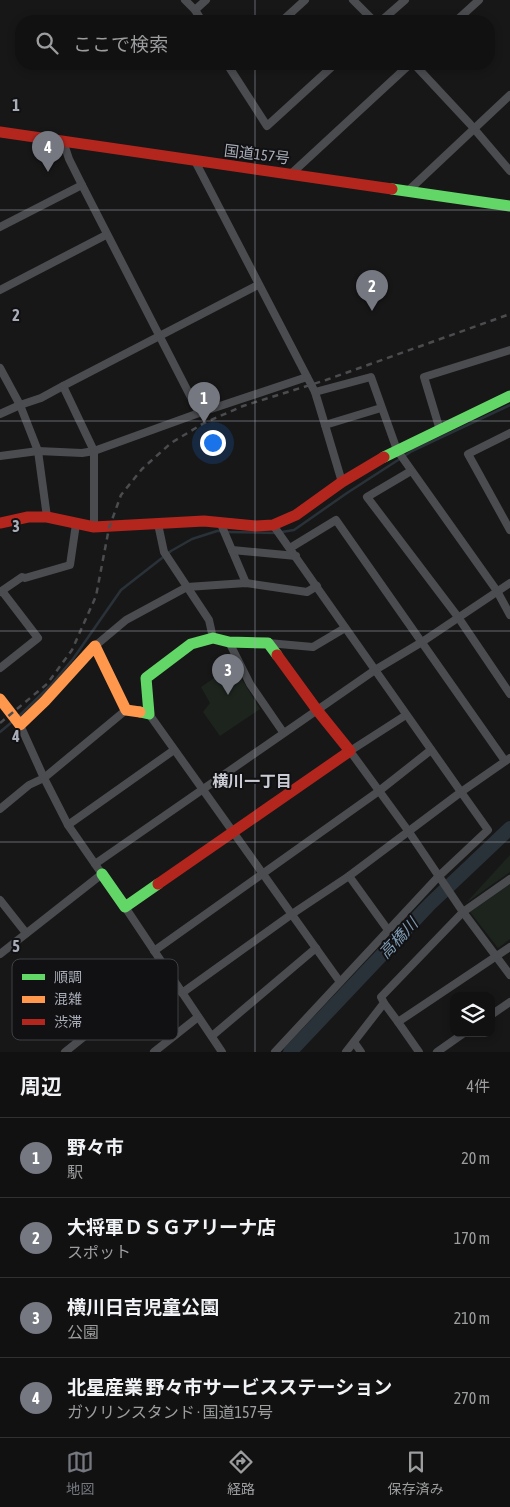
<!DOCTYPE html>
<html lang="ja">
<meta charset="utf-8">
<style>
:root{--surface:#111;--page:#1a1a1a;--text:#f1f3f6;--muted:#9c9d9f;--line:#303131;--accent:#757880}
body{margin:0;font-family:"Asap Condensed","Noto Sans JP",sans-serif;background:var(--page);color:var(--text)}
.controls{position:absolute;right:15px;bottom:15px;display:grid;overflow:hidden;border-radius:10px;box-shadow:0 2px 8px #0003}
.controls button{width:45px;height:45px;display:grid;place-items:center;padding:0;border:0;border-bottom:1px solid var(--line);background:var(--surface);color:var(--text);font:25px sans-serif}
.you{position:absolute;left:212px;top:442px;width:18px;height:18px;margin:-12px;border:4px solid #fff;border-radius:50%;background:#1a73e8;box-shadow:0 0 0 8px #1a73e833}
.badge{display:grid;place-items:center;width:32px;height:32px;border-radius:50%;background:var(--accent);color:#fff;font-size:16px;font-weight:700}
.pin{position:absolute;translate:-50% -41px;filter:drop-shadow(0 1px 2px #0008)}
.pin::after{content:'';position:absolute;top:26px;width:18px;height:15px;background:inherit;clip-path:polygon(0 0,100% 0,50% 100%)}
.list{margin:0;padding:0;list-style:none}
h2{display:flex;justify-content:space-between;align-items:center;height:65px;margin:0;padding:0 20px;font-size:21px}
h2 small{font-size:16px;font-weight:400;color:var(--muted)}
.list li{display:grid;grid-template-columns:32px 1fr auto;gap:15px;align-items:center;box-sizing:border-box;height:80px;padding:0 20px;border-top:1px solid var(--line)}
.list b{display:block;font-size:19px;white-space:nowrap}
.list p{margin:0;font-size:16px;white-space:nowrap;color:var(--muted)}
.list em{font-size:16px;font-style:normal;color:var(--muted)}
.icon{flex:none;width:28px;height:28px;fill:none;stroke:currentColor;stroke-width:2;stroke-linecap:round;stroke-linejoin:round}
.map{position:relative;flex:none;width:510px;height:1052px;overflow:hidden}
.search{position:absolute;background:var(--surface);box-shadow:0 2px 8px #0003;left:15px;right:15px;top:15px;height:55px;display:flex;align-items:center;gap:12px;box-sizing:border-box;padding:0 18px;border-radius:20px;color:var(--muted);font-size:19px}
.sheet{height:385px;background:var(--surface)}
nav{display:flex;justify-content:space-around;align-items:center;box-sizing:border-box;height:70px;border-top:1px solid var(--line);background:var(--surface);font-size:14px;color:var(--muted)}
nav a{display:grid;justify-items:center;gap:2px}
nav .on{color:var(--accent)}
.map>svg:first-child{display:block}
.green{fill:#1d241e}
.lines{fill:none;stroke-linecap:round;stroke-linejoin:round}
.stream{stroke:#2a3239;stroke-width:2.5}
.river{stroke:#2a3239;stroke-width:14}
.street{stroke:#4b4c50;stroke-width:8}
.fast{stroke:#63d668;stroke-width:11}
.slow{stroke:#ff974d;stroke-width:11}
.jam{stroke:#b3261e;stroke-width:11}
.rail{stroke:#4b4c4f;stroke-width:2.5;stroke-dasharray:6 5;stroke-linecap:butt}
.grid{fill:none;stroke:#a8adb8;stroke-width:1;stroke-opacity:0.55}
.labels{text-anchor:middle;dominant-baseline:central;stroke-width:4;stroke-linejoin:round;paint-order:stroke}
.street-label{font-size:15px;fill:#a8adb8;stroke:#111113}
.neighbourhood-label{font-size:16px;font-weight:bold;fill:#c9ccd4;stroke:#111113}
.water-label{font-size:16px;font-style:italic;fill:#7f9bb3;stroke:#111113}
.key{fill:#111113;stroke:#3e4045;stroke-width:1}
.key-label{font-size:14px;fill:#a8adb8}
.grid-label{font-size:16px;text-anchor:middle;font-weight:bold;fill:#a8adb8;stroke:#111113;stroke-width:4;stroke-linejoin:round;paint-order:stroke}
</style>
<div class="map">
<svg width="510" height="1052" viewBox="0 0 510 1052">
<rect width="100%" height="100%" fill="#171717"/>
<g class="green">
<polygon points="233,665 260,709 220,736 203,712 210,703 201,687"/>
<polygon points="510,855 510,872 466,903"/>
<polygon points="510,884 510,939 498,948 470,912"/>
</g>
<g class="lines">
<g class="stream">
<polyline points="227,532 276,533"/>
<polyline points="282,532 294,530 347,493 412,451 510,405"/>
<polyline points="18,717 50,686 73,659 121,590 171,551 192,539 217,531 222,531"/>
<polyline points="0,732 12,722"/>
</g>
<polyline class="river" points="290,1052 430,904 510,828"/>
<g class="street">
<polyline points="185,0 195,10"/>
<polyline points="353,0 374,21"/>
<polyline points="202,21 195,10 206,0"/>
<polyline points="282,21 305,0"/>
<polyline points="381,21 405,0"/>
<polyline points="456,21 479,0"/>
<polyline points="227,64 267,126 335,64"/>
<polyline points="414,64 470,124 510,171"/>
<polyline points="63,141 69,159 82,185"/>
<polyline points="195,161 315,392 371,377 397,450 497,591 510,615"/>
<polyline points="292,173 410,64"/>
<polyline points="409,190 510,95"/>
<polyline points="0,227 82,185 199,413"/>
<polyline points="0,290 106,235"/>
<polyline points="0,368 20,405 38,451 47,517"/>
<polyline points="315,392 325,425 381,408"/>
<polyline points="0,414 20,405 41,398 63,386"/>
<polyline points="325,425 342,482"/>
<polyline points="440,430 424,377 510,350"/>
<polyline points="510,433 468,454 510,530"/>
<polyline points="0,456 38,451 82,453 94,451 199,413 307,377"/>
<polyline points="411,471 367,497 458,617 510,694"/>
<polyline points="220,522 246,583"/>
<polyline points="158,524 164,552 209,620 213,638"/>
<polyline points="94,527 94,451 63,386 258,285"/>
<polyline points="290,548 336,520 505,761"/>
<polyline points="232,550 296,556"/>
<polyline points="0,592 22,577 25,578 70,565 76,524"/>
<polyline points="229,642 250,684 283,732"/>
<polyline points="268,643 313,647 345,628"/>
<polyline points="95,646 126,620 187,587 246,583 307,592 317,586"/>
<polyline points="0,668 38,638 2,591"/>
<polyline points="149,714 340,982"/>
<polyline points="406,715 350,751 409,832 463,912 510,975"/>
<polyline points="0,809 29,785 44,778 20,725"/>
<polyline points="68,825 174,750"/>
<polyline points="95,864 68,825 44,778 126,710"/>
<polyline points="349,876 388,930"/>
<polyline points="0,900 26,933"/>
<polyline points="125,907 167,970"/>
<polyline points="154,951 379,791 431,750"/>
<polyline points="0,954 102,874 95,864 375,670 422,642 510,583"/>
<polyline points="182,993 292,914 349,876 461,792 273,525"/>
<polyline points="384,1003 398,1022"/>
<polyline points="491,1015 510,1002"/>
<polyline points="212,1036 316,948"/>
<polyline points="354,1042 361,1052"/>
<polyline points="65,1052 167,970 222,1052"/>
<polyline points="154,1052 198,1017"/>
<polyline points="275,1052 438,877 488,830 461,792 510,758"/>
<polyline points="346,1052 384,1003 381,997 463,912 510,879"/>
<polyline points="419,1052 398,1022 510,947"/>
<polyline points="437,1052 464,1033"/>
</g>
<g class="fast">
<polyline points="392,189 510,206"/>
<polyline points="384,457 510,396"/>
<polyline points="140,712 149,714 146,678 191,644 213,638 229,642 268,643 277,655"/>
<polyline points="102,874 125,907 158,884"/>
</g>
<polyline class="slow" points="0,699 20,725 45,701 95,646 126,710 140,712"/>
<g class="jam">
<polyline points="0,132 392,189"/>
<polyline points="0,523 28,517 47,517 94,527 204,521 256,526 273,525 296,515 342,482 384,457"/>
<polyline points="158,884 350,751 317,710 277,655"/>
</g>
<polyline class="rail" points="0,723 47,684 72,650 96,596 109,528 121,495 142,469 171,443 204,423 243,406 326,380 510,314"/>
</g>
<path class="grid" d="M255,0V21M255,64V1052M0,210H510M0,421H510M0,631H510M0,842H510"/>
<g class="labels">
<g class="street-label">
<text transform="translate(257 154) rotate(7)">国道157号</text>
</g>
<g class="neighbourhood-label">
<text x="252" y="781">横川一丁目</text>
</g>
<g class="water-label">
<text transform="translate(398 938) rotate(-47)">高橋川</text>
</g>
</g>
<rect x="12" y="959" width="166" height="81" rx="8" class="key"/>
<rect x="22" y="974" width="23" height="6" fill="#63d668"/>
<rect x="22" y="996" width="23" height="7" fill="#ff974d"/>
<rect x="22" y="1019" width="23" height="6" fill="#b3261e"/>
<g class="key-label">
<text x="54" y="982">順調</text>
<text x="54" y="1004">混雑</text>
<text x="54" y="1027">渋滞</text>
</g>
<g class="grid-label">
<text x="16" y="111">1</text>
<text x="16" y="321">2</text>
<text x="16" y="532">3</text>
<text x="16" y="742">4</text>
<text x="16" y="952">5</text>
</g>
</svg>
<div class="controls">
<button><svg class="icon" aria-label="layers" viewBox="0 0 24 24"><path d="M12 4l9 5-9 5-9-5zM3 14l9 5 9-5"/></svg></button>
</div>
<div class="you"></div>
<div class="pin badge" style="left:204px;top:423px">1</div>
<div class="pin badge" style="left:372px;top:311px">2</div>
<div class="pin badge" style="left:228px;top:695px">3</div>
<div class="pin badge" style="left:48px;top:172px">4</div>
<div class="search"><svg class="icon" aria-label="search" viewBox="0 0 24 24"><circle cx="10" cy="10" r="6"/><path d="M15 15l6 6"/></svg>ここで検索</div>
</div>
<section class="sheet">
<h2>周辺<small>4件</small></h2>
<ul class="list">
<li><span class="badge">1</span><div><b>野々市</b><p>駅</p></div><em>20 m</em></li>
<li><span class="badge">2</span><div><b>大将軍ＤＳＧアリーナ店</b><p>スポット</p></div><em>170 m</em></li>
<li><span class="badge">3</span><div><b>横川日吉児童公園</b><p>公園</p></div><em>210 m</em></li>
<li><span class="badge">4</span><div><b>北星産業 野々市サービスステーション</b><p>ガソリンスタンド · 国道157号</p></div><em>270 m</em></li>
</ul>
</section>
<nav>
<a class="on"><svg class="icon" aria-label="map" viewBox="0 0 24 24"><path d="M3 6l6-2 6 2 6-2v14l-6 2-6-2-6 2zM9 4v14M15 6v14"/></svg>地図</a>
<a><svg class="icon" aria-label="directions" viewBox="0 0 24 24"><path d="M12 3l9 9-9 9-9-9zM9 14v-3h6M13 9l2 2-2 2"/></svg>経路</a>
<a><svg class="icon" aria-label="saved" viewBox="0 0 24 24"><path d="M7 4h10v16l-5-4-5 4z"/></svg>保存済み</a>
</nav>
